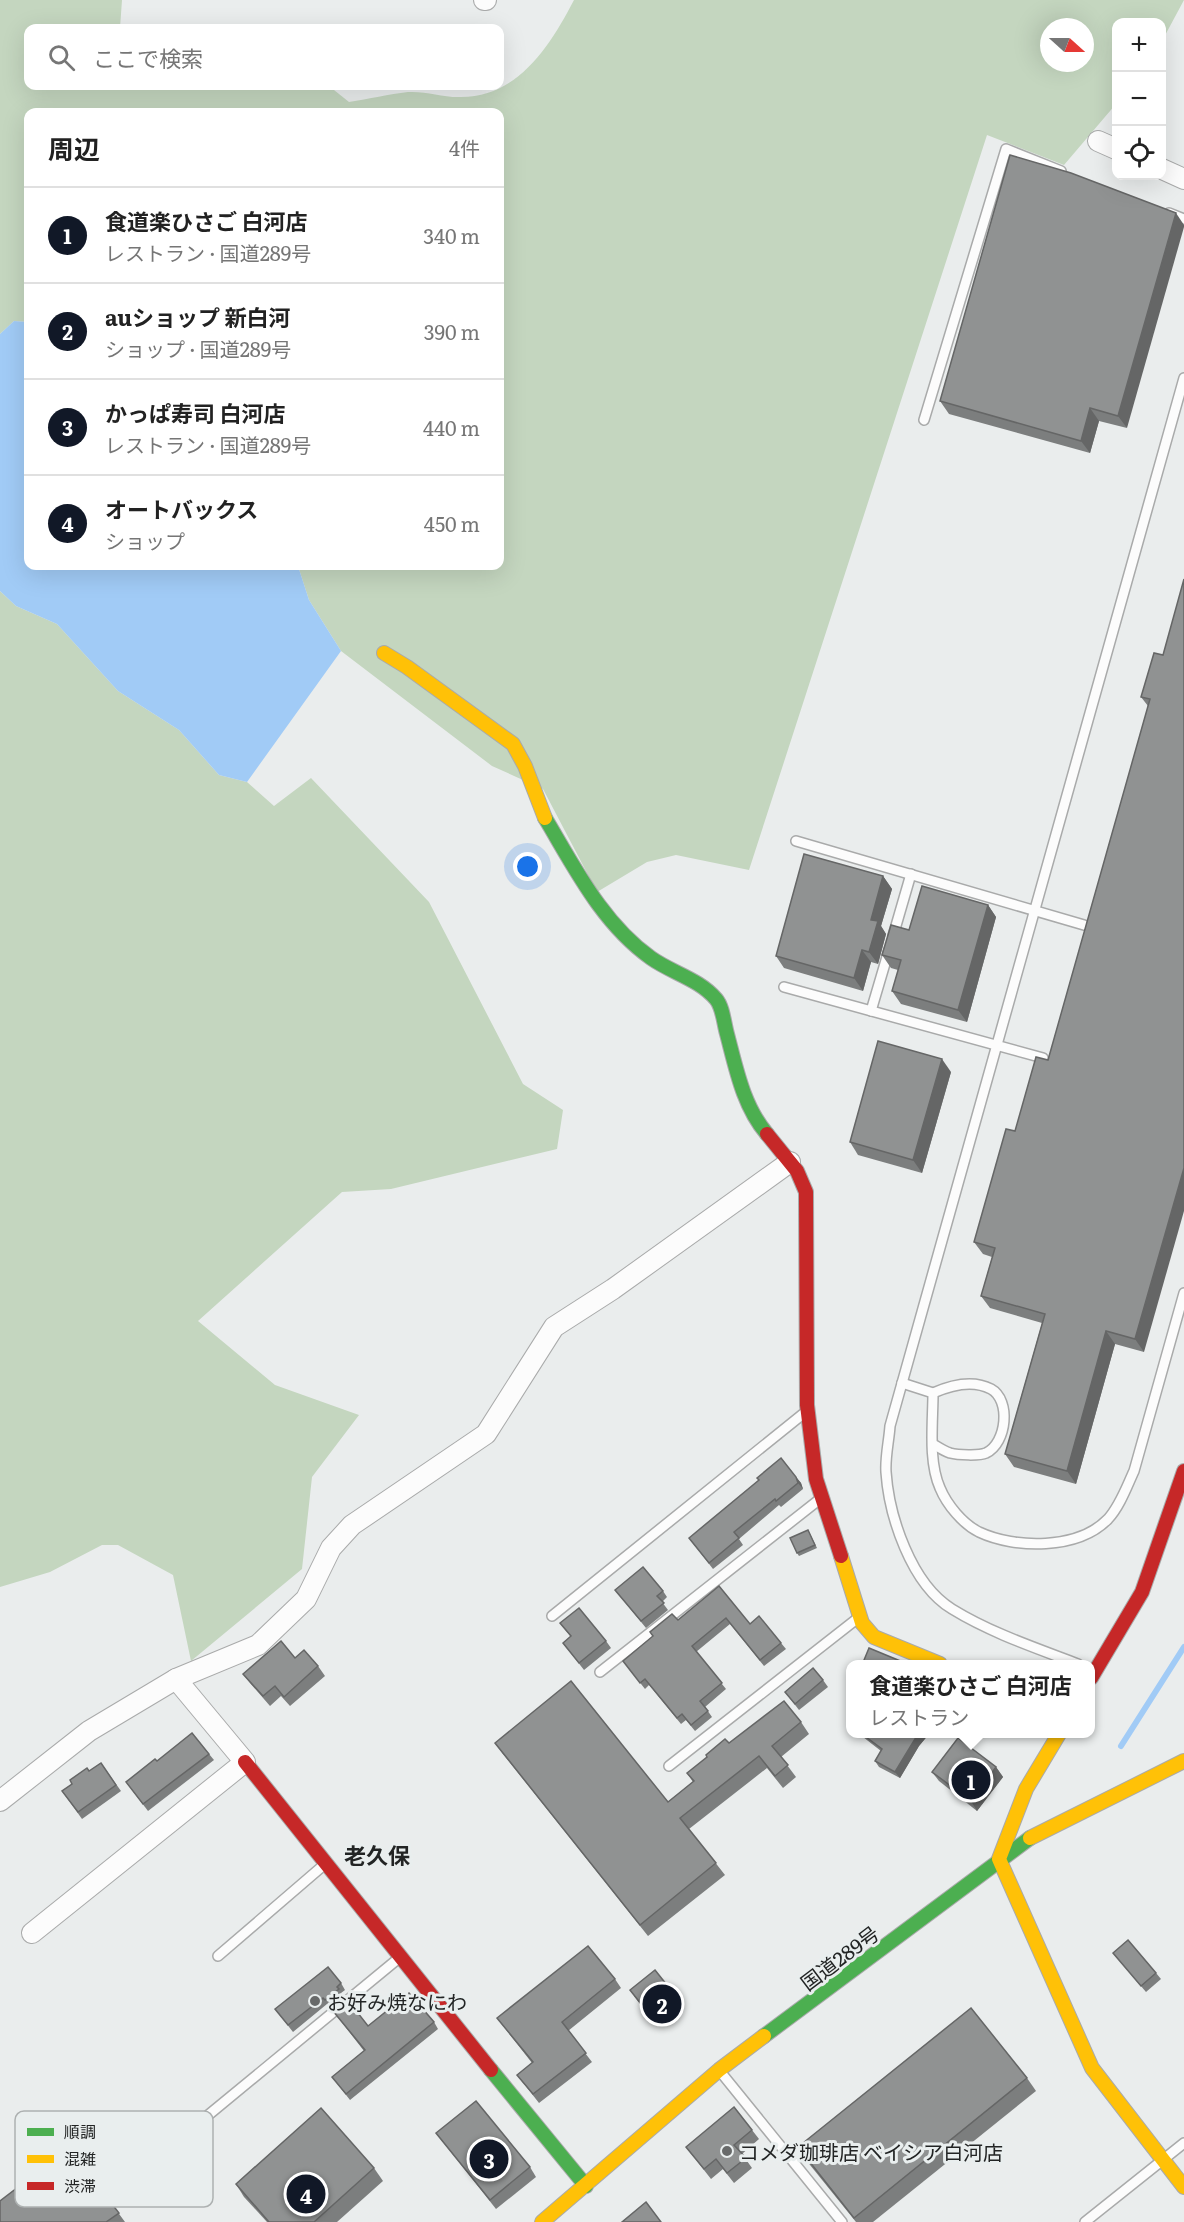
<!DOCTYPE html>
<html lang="ja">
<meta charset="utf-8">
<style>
:root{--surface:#fff;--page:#f2f2f2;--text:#222;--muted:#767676;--line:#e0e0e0;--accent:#111827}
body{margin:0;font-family:Literata,"Noto Sans JP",serif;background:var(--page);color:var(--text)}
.controls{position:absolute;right:18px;top:18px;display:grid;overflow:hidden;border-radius:12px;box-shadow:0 6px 24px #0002}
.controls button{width:54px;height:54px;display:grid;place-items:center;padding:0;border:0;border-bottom:2px solid var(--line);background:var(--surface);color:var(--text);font:30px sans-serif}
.compass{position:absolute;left:1040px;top:18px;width:54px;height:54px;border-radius:50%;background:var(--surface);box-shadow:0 6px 24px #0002;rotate:111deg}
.you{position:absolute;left:528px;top:867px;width:21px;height:21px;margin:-15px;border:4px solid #fff;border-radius:50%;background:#1a73e8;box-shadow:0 0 0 9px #1a73e833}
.badge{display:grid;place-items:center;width:39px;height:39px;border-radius:50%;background:var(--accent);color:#fff;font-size:20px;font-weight:700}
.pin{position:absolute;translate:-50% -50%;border:3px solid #fff;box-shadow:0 2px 6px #0006}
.popup{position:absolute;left:846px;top:1660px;width:249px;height:78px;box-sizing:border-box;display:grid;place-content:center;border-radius:12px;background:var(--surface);filter:drop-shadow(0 2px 4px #0005);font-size:20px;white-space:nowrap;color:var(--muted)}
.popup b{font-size:22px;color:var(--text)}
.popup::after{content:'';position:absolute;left:50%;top:100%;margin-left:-12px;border:12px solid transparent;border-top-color:var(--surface)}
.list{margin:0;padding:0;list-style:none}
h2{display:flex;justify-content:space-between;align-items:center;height:78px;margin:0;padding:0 24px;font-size:26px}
h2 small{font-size:20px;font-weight:400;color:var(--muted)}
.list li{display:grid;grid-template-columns:39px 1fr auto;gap:18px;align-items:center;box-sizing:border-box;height:96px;padding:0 24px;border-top:2px solid var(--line)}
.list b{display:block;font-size:22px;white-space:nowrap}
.list p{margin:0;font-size:20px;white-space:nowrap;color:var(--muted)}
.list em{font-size:20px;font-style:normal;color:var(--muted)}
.icon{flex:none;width:33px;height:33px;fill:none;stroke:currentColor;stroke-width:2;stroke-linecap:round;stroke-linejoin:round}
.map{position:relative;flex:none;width:1184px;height:2222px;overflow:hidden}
.search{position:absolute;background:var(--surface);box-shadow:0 6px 24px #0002;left:24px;top:24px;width:480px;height:66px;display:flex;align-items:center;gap:15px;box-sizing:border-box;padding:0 21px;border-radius:12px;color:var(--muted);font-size:22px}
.panel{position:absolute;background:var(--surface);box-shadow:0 6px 24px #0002;left:24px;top:108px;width:480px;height:462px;border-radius:12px}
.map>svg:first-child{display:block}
.green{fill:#c4d6bf;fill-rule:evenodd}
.water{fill:#a1cbf6}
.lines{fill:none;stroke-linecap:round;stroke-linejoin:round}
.stream{stroke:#a1cbf6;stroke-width:6}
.lane-casing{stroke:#a9aaaa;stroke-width:12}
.street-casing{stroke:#a9aaaa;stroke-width:22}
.fast-casing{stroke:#a9aaaa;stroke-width:16}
.slow-casing{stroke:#a9aaaa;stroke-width:16}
.jam-casing{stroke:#a9aaaa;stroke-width:16}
.lane{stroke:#fcfcfc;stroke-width:9}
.street{stroke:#fcfcfc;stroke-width:20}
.fast{stroke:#4caf50;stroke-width:14}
.slow{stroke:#ffc107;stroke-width:14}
.jam{stroke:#c62828;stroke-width:14}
.wall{fill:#7c7e7e}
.shaded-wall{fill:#656666}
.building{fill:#909292;stroke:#656666;stroke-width:1.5}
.poi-dot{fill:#686a6a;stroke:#e9eeee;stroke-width:2}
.labels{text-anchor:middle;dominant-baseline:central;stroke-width:6;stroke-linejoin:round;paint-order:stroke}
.street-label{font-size:20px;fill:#222424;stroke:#e9eeee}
.poi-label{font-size:20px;fill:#222424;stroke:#e9eeee;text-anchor:start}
.quarter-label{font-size:22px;font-weight:bold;fill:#222424;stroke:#e9eeee}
.key{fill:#e9eeee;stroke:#adb1b1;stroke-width:1.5}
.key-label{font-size:16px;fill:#222424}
</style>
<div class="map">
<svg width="1184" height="2222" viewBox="0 0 1184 2222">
<rect width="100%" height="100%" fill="#eaeded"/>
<g class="green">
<path d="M0,0H122L120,28H28V86H329L349,102C369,99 389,94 408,92C425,91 442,97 458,97C517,99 550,46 574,0H1184L1162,41V22H1116V104L1064,165L987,135L749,870L676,855L647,862L597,892L543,789L492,766L341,651L309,600L298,566H500V112H28V322L14,321L0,334ZM1049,27H1085V63H1049Z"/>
<polygon points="0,591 16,606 57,624 118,691 179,730 219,775 247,782 274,806 311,778 429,902 523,1084 563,1110 557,1149 391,1189 342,1192 198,1321 275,1385 359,1415 312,1477 302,1569 191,1661 173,1575 118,1545 102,1545 50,1572 0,1587"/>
</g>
<polygon class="water" points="14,321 28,322 28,566 298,566 309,600 341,651 247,782 219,775 179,730 118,691 57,624 16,606 0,591 0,334"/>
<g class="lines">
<polyline class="stream" points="1121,1746 1184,1647"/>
<defs>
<g id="lane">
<polyline points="1169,213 1184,219"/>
<polyline points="924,420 1006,149 1061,171"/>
<polyline points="796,841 1084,925"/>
<polyline points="893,936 911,874"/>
<polyline points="784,987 1043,1058"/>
<polyline points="871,1011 889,950"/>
<path d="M902,1383L933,1393C933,1423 928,1461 940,1488C947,1505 963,1524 979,1532C1015,1549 1078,1550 1108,1519C1120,1506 1127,1486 1134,1471L1184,1293"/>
<path d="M933,1444C938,1447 944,1451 950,1453C958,1455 979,1456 986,1453C1007,1443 1011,1400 991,1389C972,1379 951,1385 933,1393"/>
<polyline points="552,1616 803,1414"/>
<path d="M1078,1664C1036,1648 991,1633 952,1609C911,1584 889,1516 886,1472C885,1457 889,1441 890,1426L1184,378"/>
<polyline points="600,1672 820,1499"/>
<polyline points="669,1766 858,1618"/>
<polyline points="218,1956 325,1864"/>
<polyline points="723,2075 842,2222"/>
<polyline points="195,2126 399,1958"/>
<polyline points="1085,2222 1184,2143"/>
</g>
<g id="street">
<polyline points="484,0 486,0"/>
<polyline points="1098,141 1116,149"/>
<polyline points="1162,169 1184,179"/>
<polyline points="0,1801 89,1731 176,1679 258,1645 306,1599 331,1548 352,1525 486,1434 554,1327 613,1289 790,1162"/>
<polyline points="32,1933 245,1762 176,1679"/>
</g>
<g id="fast">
<path d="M545,818C575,868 602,923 651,958C672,973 699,979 716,999C723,1007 724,1024 727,1034C736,1068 743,1106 767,1134"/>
<polyline points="764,2036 1030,1838"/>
<polyline points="491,2070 586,2186"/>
</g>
<g id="slow">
<polyline points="384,653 407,667 513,744 525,766 545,818"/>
<polyline points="841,1556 862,1623 874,1637 940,1664"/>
<polyline points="1059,1734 1026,1789 999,1859 1092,2068 1184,2187"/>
<polyline points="1030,1838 1184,1761"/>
<polyline points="542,2222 719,2070 764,2036"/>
</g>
<g id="jam">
<polyline points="767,1134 797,1171 806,1192 807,1405 816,1479 841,1556"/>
<polyline points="1091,1678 1142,1592 1184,1471"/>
<polyline points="245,1762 491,2070"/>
</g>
</defs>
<use href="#lane" class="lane-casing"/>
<use href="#street" class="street-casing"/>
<use href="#fast" class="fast-casing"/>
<use href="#slow" class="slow-casing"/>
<use href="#jam" class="jam-casing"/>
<use href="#lane" class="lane"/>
<use href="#street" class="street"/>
<use href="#fast" class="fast"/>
<use href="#slow" class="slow"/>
<use href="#jam" class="jam"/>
</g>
<g class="wall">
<polygon points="1010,155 1127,428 1099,421 1090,453 949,414 940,401"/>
<polygon points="1154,653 1144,1352 1115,1344 1076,1484 1014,1467 1005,1454 1042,1323 990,1308 981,1296 992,1257 983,1254 974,1242 1015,1131 1048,1060 1148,706 1141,697"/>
<polygon points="883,876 892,889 881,926 886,934 878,964 871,962 863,991 784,968 776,956"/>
<polygon points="988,905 996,917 967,1022 901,1004 892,991 898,970 891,968 882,955 909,930"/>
<polygon points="951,1072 922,1173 858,1155 850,1142"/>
<polygon points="796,1477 801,1483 803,1489 781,1507 779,1505 739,1539 743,1545 713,1569 689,1538"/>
<polygon points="808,1530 817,1548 799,1556 797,1553"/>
<polygon points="719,1586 750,1624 781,1643 786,1649 764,1666 730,1624 696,1652 726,1689 705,1707 712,1717 695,1731 686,1720 681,1724 649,1685 645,1689 623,1661 678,1620"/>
<polygon points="615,1590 663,1591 667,1597 662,1602 668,1610 646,1628"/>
<polygon points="560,1623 606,1641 611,1648 584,1670 563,1643 571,1637"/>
<polygon points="295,1658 318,1666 325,1676 290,1706 281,1696 270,1706 250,1683 243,1674"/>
<polygon points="823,1680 828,1687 799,1710 785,1692"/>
<polygon points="801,1722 809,1734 781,1757 796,1777 783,1788 767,1768 689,1829 725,1875 648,1936 503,1754 495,1743 668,1802 693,1782 687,1773 729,1743"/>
<polygon points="861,1734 929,1734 919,1746 900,1778 879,1767 875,1761 881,1751 863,1737"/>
<polygon points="209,1754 214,1760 148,1811 126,1782 157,1761"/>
<polygon points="101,1763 121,1791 82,1819 62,1791"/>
<polygon points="996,1767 1003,1777 977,1811 939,1781 932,1772"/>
<polygon points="1113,1953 1156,1973 1161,1979 1146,1992"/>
<polygon points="615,1979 621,1988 568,2031 592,2062 539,2103 517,2075 532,2063 497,2018"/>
<polygon points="341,1983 345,1990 341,1993 343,1995 329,2007 327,2004 293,2032 275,2009"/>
<polygon points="634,1996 678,1999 682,2006 657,2026"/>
<polygon points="333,2011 368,2026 434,2022 438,2029 350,2100 332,2077 364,2051"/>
<polygon points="1027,2078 1036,2091 873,2222 856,2222 806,2160 798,2147"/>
<polygon points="752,2130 759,2139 742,2154 752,2168 734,2183 723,2169 711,2179 686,2147"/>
<polygon points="436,2133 530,2167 536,2177 496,2209"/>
<polygon points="374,2168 383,2181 337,2222 267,2222 244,2197 236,2184"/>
<polygon points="91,2177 115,2187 124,2199 114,2207 125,2222 0,2222"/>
</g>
<g class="shaded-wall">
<polygon points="1176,213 1184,225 1184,227 1127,428 1118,416"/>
<polygon points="1090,408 1099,421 1090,453 1081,441"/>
<polygon points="883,876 892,889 881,926 886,934 878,964 869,952 871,920"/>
<polygon points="988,905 996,917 967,1022 958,1010"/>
<polygon points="862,950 871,962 863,991 854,978"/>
<polygon points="942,1059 951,1072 922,1173 913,1160"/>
<polygon points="1184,1168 1184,1211 1144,1352 1135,1339"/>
<polygon points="1106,1331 1115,1344 1076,1484 1067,1471"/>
<polygon points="796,1477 801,1483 803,1489 798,1483"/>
<polygon points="919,1734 929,1734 919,1746 900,1778 895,1772 915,1739"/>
<polygon points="996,1767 1003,1777 977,1811 971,1801"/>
</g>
<g class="building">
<polygon points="1010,155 1071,173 1176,213 1118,416 1090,408 1081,441 940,401"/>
<polygon points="1184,579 1184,1168 1135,1339 1106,1331 1067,1471 1005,1454 1045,1314 981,1296 995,1248 974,1242 1006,1129 1015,1131 1036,1057 1048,1060 1150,699 1141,697 1154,653 1163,655"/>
<polygon points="804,854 883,876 871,920 878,921 869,952 862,950 854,978 776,956"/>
<polygon points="922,886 988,905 958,1010 892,991 901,960 882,955 891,925 909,930"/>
<polygon points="878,1041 942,1059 913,1160 850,1142"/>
<polygon points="781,1458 796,1477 798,1483 776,1501 775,1499 734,1532 739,1538 709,1563 689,1538 759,1480 757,1478"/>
<polygon points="808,1530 815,1545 797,1553 790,1538"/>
<polygon points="643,1567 663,1591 657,1596 664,1603 641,1621 615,1590"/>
<polygon points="719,1586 750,1624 759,1616 781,1643 760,1660 726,1618 692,1646 722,1683 700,1701 708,1711 691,1725 682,1714 677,1718 645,1679 640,1683 623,1661 653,1636 650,1632 672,1614 678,1620"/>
<polygon points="579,1608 606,1641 579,1663 563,1643 571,1636 560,1623"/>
<polygon points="281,1641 295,1658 304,1650 318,1666 284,1697 275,1686 263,1696 243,1674"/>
<polygon points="869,1648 910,1665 862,1665"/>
<polygon points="813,1668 823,1680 795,1704 785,1692"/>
<polygon points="571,1681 668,1802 694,1781 687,1773 707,1757 706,1755 725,1739 729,1743 784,1701 801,1722 772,1746 788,1765 775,1776 759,1756 680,1818 716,1863 640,1925 495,1743"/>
<polygon points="192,1733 209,1754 143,1804 126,1782 155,1759 157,1761"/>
<polygon points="862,1734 919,1734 915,1739 895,1772 875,1761 882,1749"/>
<polygon points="958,1738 996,1767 971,1801 932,1772"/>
<polygon points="101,1763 116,1785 78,1812 62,1791 72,1784 70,1780 87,1768 89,1771"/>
<polygon points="1128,1940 1156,1973 1141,1986 1113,1953"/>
<polygon points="588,1946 615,1979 562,2022 586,2053 533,2094 517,2075 533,2062 497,2018"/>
<polygon points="328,1967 341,1983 337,1987 339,1989 325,2000 323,1998 288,2025 275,2009"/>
<polygon points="655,1970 678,1999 653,2019 630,1990"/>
<polygon points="409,1993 434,2022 346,2094 332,2077 365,2050 333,2011 347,1999 368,2026"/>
<polygon points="971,2008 1027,2078 854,2218 798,2147"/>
<polygon points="476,2101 530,2167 490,2200 436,2133"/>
<polygon points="734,2107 752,2130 734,2145 746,2158 727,2173 716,2159 704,2169 686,2147"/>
<polygon points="321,2108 374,2168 314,2222 269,2222 236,2184"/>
<polygon points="69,2148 91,2177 101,2169 115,2187 105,2195 119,2213 106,2222 0,2222 0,2201"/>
<polygon points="646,2202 661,2222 622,2222"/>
</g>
<g class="poi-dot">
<circle cx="315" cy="2001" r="6"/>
<circle cx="727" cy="2151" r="6"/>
</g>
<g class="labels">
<g class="street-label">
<text transform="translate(839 1957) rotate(-37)">国道289号</text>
</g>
<g class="poi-label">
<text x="327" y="2001">お好み焼なにわ</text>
<text x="739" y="2151">コメダ珈琲店 ベイシア白河店</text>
</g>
<g class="quarter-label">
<text x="377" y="1854">老久保</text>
</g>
</g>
<rect x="15" y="2111" width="198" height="96" rx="9" class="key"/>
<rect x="27" y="2128" width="27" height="8" fill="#4caf50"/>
<rect x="27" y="2155" width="27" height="8" fill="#ffc107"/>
<rect x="27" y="2182" width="27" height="8" fill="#c62828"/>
<g class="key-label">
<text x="64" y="2138">順調</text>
<text x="64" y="2165">混雑</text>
<text x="64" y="2192">渋滞</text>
</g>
</svg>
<div class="controls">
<button>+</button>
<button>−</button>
<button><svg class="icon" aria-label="locate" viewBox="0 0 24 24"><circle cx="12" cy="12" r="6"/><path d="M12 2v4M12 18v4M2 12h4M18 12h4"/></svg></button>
</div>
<svg class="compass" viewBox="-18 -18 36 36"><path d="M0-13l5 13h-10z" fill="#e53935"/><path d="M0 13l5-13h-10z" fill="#767676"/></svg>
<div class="you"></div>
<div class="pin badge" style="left:971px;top:1780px">1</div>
<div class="popup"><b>食道楽ひさご 白河店</b>レストラン</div>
<div class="pin badge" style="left:662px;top:2004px">2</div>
<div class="pin badge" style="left:489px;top:2159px">3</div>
<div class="pin badge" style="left:306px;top:2194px">4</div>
<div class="search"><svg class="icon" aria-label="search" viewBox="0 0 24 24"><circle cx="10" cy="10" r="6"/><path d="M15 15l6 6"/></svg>ここで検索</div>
<section class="panel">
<h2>周辺<small>4件</small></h2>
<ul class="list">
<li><span class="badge">1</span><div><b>食道楽ひさご 白河店</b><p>レストラン · 国道289号</p></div><em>340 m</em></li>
<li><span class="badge">2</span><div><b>auショップ 新白河</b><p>ショップ · 国道289号</p></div><em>390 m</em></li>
<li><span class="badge">3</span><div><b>かっぱ寿司 白河店</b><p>レストラン · 国道289号</p></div><em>440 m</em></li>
<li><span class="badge">4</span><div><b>オートバックス</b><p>ショップ</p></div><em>450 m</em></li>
</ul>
</section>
</div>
